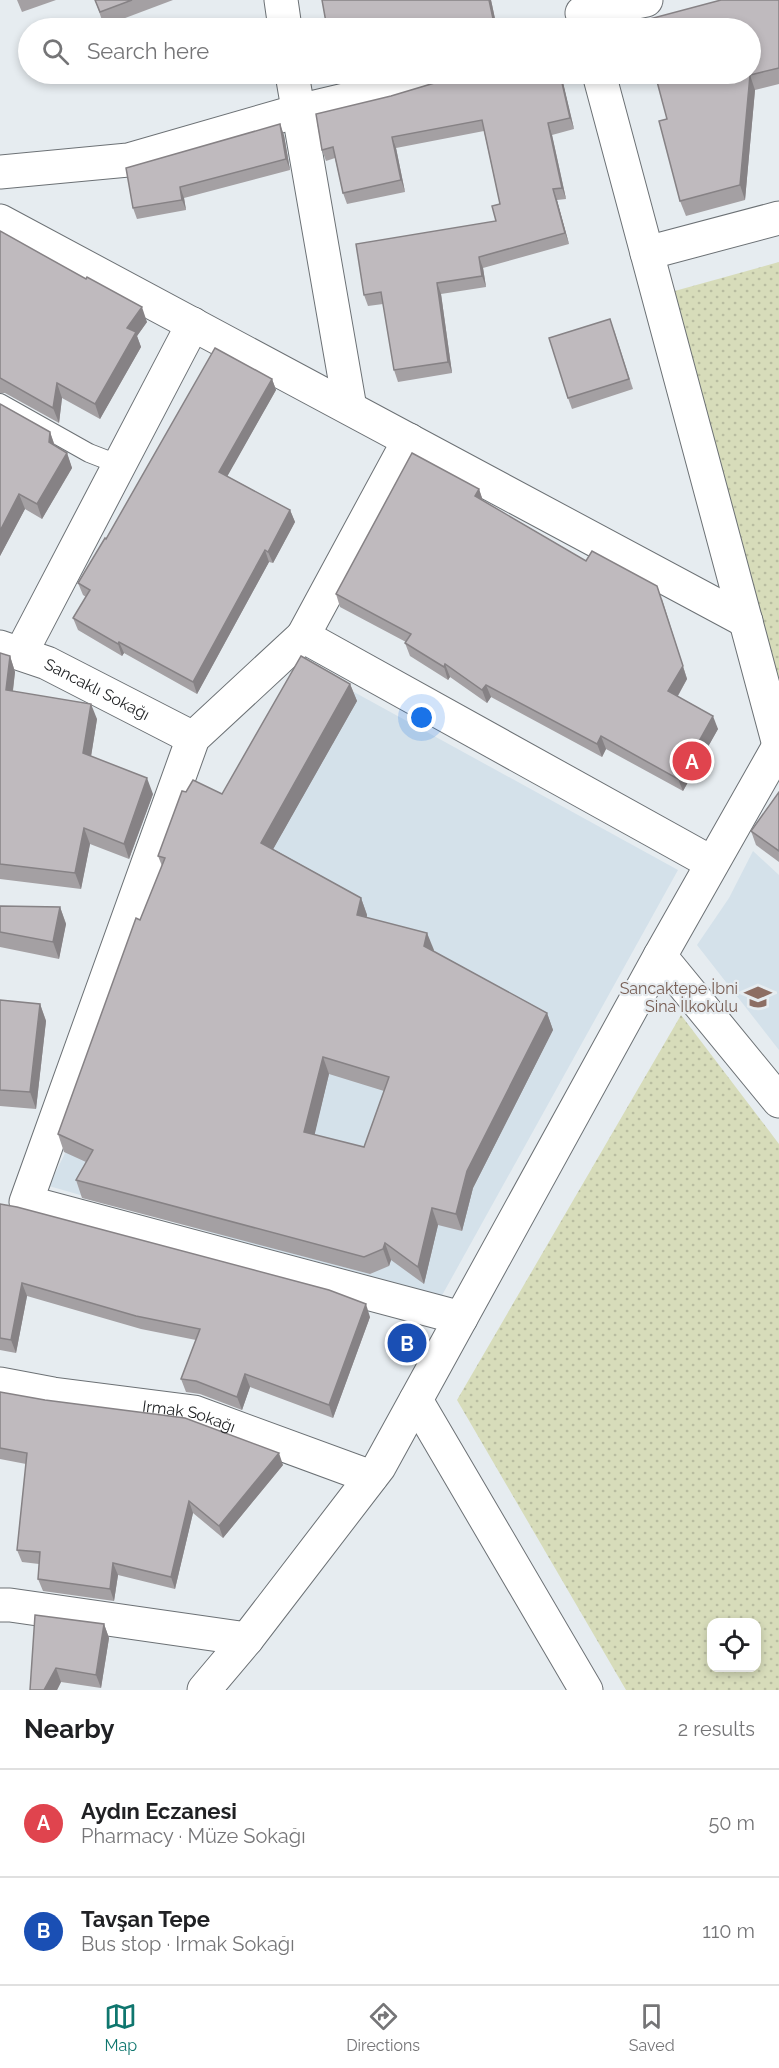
<!DOCTYPE html>
<meta charset="utf-8">
<style>
:root{--surface:#fff;--page:#f6f6f6;--text:#202124;--muted:#757577;--line:#e0e0e0;--accent:#0f766e}
body{margin:0;font-family:Raleway,sans-serif;background:var(--page);color:var(--text)}
.controls{position:absolute;right:18px;bottom:18px;display:grid;overflow:hidden;border-radius:12px;box-shadow:0 3px 9px #0003}
.controls button{width:54px;height:54px;display:grid;place-items:center;padding:0;border:0;border-bottom:2px solid var(--line);background:var(--surface);color:var(--text);font:30px sans-serif}
.you{position:absolute;left:422px;top:718px;width:21px;height:21px;margin:-15px;border:4px solid #fff;border-radius:50%;background:#1a73e8;box-shadow:0 0 0 9px #1a73e833}
.badge{display:grid;place-items:center;width:39px;height:39px;border-radius:50%;background:var(--accent);color:#fff;font-size:20px;font-weight:700}
.pin{position:absolute;translate:-50% -50%;border:3px solid #fff;box-shadow:0 2px 6px #0006}
.list{margin:0;padding:0;list-style:none}
h2{display:flex;justify-content:space-between;align-items:center;height:78px;margin:0;padding:0 24px;font-size:26px}
h2 small{font-size:20px;font-weight:400;color:var(--muted)}
.list li{display:grid;grid-template-columns:39px 1fr auto;gap:18px;align-items:center;box-sizing:border-box;height:108px;padding:0 24px;border-top:2px solid var(--line)}
.list b{display:block;font-size:22px;white-space:nowrap}
.list p{margin:0;font-size:20px;white-space:nowrap;color:var(--muted)}
.list em{font-size:20px;font-style:normal;color:var(--muted)}
.icon{flex:none;width:33px;height:33px;fill:none;stroke:currentColor;stroke-width:2;stroke-linecap:round;stroke-linejoin:round}
.map{position:relative;flex:none;width:779px;height:1690px;overflow:hidden}
.search{position:absolute;background:var(--surface);box-shadow:0 3px 9px #0003;left:18px;right:18px;top:18px;height:66px;display:flex;align-items:center;gap:15px;box-sizing:border-box;padding:0 21px;border-radius:33px;color:var(--muted);font-size:22px}
.sheet{height:294px;background:var(--surface)}
nav{display:flex;justify-content:space-around;align-items:center;box-sizing:border-box;height:84px;border-top:2px solid var(--line);background:var(--surface);font-size:16px;color:var(--muted)}
nav a{display:grid;justify-items:center;gap:3px}
nav .on{color:var(--accent)}
.map>svg:first-child{display:block}
.built{fill:#d4e1ea}
.grass{fill:url(#grass-dots);fill-rule:evenodd}
.lines{fill:none;stroke-linecap:round;stroke-linejoin:round}
.lane-casing{stroke:#6c7175;stroke-width:20}
.street-casing{stroke:#6c7175;stroke-width:35}
.lane{stroke:#fff;stroke-width:18}
.street{stroke:#fff;stroke-width:33}
.wall{fill:#a4a0a3;fill-rule:evenodd}
.shaded-wall{fill:#868285}
.building{fill:#bfbabe;stroke:#868285;stroke-width:1.5;fill-rule:evenodd}
.labels{text-anchor:middle;dominant-baseline:central;stroke-width:4.5;stroke-linejoin:round;paint-order:stroke}
.street-label{font-size:16px;fill:#1d1f21;stroke:#e6ecf0}
.education-label{font-size:16px;fill:#785e54;stroke:#e6ecf0;text-anchor:end}
</style>
<div class="map">
<svg width="779" height="1690" viewBox="0 0 779 1690">
<defs>
<pattern id="grass-dots" width="8" height="8" patternUnits="userSpaceOnUse" patternTransform="scale(1.5)"><rect width="8" height="8" fill="#d7dcba"/><path d="M2 2h.1M6 6h.1" fill="none" stroke="#b8bca0" stroke-width="1.8" stroke-linecap="round"/></pattern>
</defs>
<rect width="100%" height="100%" fill="#e6ecf0"/>
<g class="built">
<polygon points="303,664 678,870 440,1299 49,1186"/>
<polygon points="753,851 779,875 779,1050 697,945 729,898"/>
</g>
<g class="grass">
<polygon points="779,262 779,676 761,708 653,297"/>
<path d="M681,1015L779,1144V1690H626L457,1400ZM712,1622H756V1668H712Z"/>
</g>
<g class="lines">
<defs>
<polyline id="lane" points="0,403 89,453 120,465"/>
<g id="street">
<polyline points="281,0 285,28"/>
<polyline points="582,13 646,0"/>
<polyline points="292,74 350,408"/>
<polyline points="599,74 779,745"/>
<polyline points="0,172 128,160 298,111 391,89 439,74"/>
<polyline points="0,221 746,621"/>
<polyline points="647,253 779,218"/>
<polyline points="409,440 303,636 712,863"/>
<polyline points="303,636 193,738 26,1202 461,1318"/>
<path id="s1" d="M0,647L47,663L193,738"/>
<polyline points="21,653 193,324"/>
<polyline points="660,956 779,1101"/>
<path id="s2" d="M0,1384L53,1394L194,1412L371,1477"/>
<polyline points="416,1400 586,1690"/>
<polyline points="0,1605 10,1605 247,1639"/>
<polyline points="204,1690 247,1639 379,1467 660,956 779,746"/>
</g>
</defs>
<use href="#lane" class="lane-casing"/>
<use href="#street" class="street-casing"/>
<use href="#lane" class="lane"/>
<use href="#street" class="street"/>
</g>
<g class="wall">
<polygon points="17,0 56,0 22,12"/>
<polygon points="95,0 173,0 104,26"/>
<polygon points="322,0 491,0 497,28 327,28"/>
<polygon points="779,0 779,84 755,90 745,200 686,216 680,201 667,119"/>
<polygon points="561,74 574,129 552,135 566,199 557,200 569,244 483,268 486,287 441,294 452,373 398,382 394,370 383,304 368,306 364,295 496,221 500,204 484,131 396,148 405,192 347,204 343,193 335,158 326,161 322,150 391,96 441,81 448,76"/>
<polygon points="284,135 290,170 184,198 186,210 137,219 133,208"/>
<polygon points="0,231 147,322 137,336 141,347 100,419 62,398 59,423 5,393 0,393"/>
<polygon points="614,330 633,389 572,409 568,398"/>
<polygon points="272,379 276,390 227,476 290,510 295,522 273,563 269,562 197,694 124,653 122,656 78,630 73,618 86,597 83,595 78,583 106,539"/>
<polygon points="0,404 50,432 55,446 67,453 72,468 42,519 25,509 0,556"/>
<polygon points="479,489 483,501 586,561 662,599 687,679 678,696 718,729 683,791 606,749 602,757 491,697 487,703 450,677 448,680 410,656 405,643 406,642 340,607 336,594"/>
<polygon points="0,653 10,656 15,672 13,691 97,719 91,756 153,794 129,859 90,844 81,889 0,879"/>
<path d="M350,684L357,701L273,849L361,898L367,915V918L427,933L433,951L547,1013L553,1030L473,1188L462,1231L438,1225L424,1284L391,1260L389,1266L370,1274L82,1198L76,1180L86,1162L64,1152L58,1134L140,920L162,866L158,856L186,792L222,794ZM329,1074L384,1091L364,1147L314,1135Z"/>
<polygon points="779,792 779,862 756,845 751,831"/>
<polygon points="0,906 60,907 66,924 59,959 0,947"/>
<polygon points="0,1000 40,1004 46,1021 36,1109 0,1106"/>
<polygon points="0,1204 370,1317 333,1418 250,1387 242,1410 200,1394 186,1392 181,1379 196,1340 141,1329 27,1296 16,1353 0,1350"/>
<polygon points="0,1392 283,1465 223,1538 193,1513 175,1589 118,1575 114,1601 43,1591 38,1579 39,1564 22,1562 17,1550 26,1464 0,1459"/>
<polygon points="104,1624 109,1638 101,1688 61,1682 57,1690 30,1690"/>
</g>
<g class="shaded-wall">
<polygon points="489,0 491,0 497,28 495,28"/>
<polygon points="560,74 561,74 574,129 570,118"/>
<polygon points="750,75 755,90 745,200 740,185"/>
<polygon points="548,123 552,135 566,199 562,188"/>
<polygon points="280,124 284,135 290,170 286,159"/>
<polygon points="392,137 396,148 405,192 401,180"/>
<polygon points="180,187 184,198 186,210 182,200"/>
<polygon points="553,189 557,200 569,244 565,233"/>
<polygon points="479,257 483,268 486,287 482,276"/>
<polygon points="437,283 441,294 452,373 448,362"/>
<polygon points="142,307 147,322 137,336 141,347 100,419 95,404 127,328"/>
<polygon points="272,379 276,390 223,484 219,472"/>
<polygon points="57,383 62,398 59,423 53,408"/>
<polygon points="50,432 55,447 49,442"/>
<polygon points="67,453 72,468 42,519 37,504"/>
<polygon points="479,489 483,501 475,496"/>
<polygon points="19,494 25,509 0,556 0,531"/>
<polygon points="290,510 295,522 273,563 268,552"/>
<polygon points="265,550 269,562 197,694 193,682"/>
<polygon points="657,586 687,679 673,704 668,691"/>
<polygon points="119,642 124,653 122,656 118,644"/>
<polygon points="10,656 15,672 11,705 6,690"/>
<polygon points="445,664 450,677 448,680 444,667"/>
<polygon points="350,684 357,701 267,860 261,843"/>
<polygon points="486,685 491,697 487,703 482,690"/>
<polygon points="91,704 97,719 89,769 83,753"/>
<polygon points="713,716 718,729 683,791 678,779"/>
<polygon points="601,736 606,749 602,757 597,744"/>
<polygon points="147,778 153,794 129,859 124,844"/>
<polygon points="84,828 90,844 81,889 75,873"/>
<polygon points="361,898 367,915 363,932 357,915"/>
<polygon points="60,907 66,924 59,959 53,942"/>
<polygon points="427,933 434,950 430,963 424,946"/>
<polygon points="40,1004 46,1021 36,1109 30,1092"/>
<polygon points="547,1013 553,1030 473,1188 462,1231 456,1214 467,1171"/>
<polygon points="323,1057 329,1074 311,1150 304,1132"/>
<polygon points="432,1208 438,1225 424,1284 418,1267"/>
<polygon points="385,1243 391,1260 389,1266 383,1249"/>
<polygon points="22,1283 27,1296 16,1353 11,1340"/>
<polygon points="366,1304 370,1317 333,1418 329,1405"/>
<polygon points="245,1374 250,1387 242,1410 237,1397"/>
<polygon points="279,1453 283,1465 223,1538 219,1526"/>
<polygon points="189,1501 193,1513 175,1589 171,1577"/>
<polygon points="113,1563 118,1575 114,1601 110,1589"/>
<polygon points="104,1624 109,1638 101,1688 96,1675"/>
<polygon points="56,1668 61,1682 57,1690 44,1690"/>
</g>
<g class="building">
<polygon points="95,0 132,0 100,12"/>
<polygon points="322,0 489,0 495,28 377,28 377,24 355,28 327,28"/>
<polygon points="721,0 779,0 779,68 750,75 740,185 680,201 659,121 667,119 655,74 750,74 750,28 644,28 642,21"/>
<polygon points="450,74 560,74 570,118 548,123 562,188 553,189 565,233 479,257 482,276 437,283 448,362 394,370 381,292 364,295 356,244 496,221 492,206 500,204 482,120 392,137 401,180 343,193 333,147 322,150 316,114 391,96 441,81 448,76"/>
<polygon points="280,124 286,159 180,187 182,200 133,208 126,168"/>
<polygon points="0,231 86,279 87,277 142,307 127,328 136,332 95,404 57,383 53,408 0,378"/>
<polygon points="610,319 629,379 568,398 549,338"/>
<polygon points="215,348 272,379 219,472 290,510 268,552 265,550 193,682 119,642 118,644 73,618 90,590 78,583 105,538 106,539"/>
<polygon points="0,404 50,432 49,442 67,453 37,504 19,494 0,531"/>
<polygon points="412,453 479,489 475,496 586,561 592,551 657,586 683,666 668,691 713,716 678,779 601,736 597,744 486,685 482,690 445,664 444,667 405,643 411,634 336,594"/>
<polygon points="0,653 10,656 6,690 91,704 83,753 147,778 124,844 84,828 75,873 0,864"/>
<path d="M301,656L350,684L261,843L361,898L357,915L427,933L424,946L547,1013L467,1171L456,1214L432,1208L418,1267L385,1243L383,1249L364,1257L76,1180L93,1150L58,1134L136,918L140,920L165,858L158,856L182,791L186,792L193,780L222,794ZM323,1057L389,1077L364,1147L304,1132Z"/>
<polygon points="779,792 779,851 751,831"/>
<polygon points="0,906 60,907 53,942 0,932"/>
<polygon points="0,1000 40,1004 30,1092 0,1090"/>
<polygon points="0,1204 17,1207 329,1290 366,1304 329,1405 245,1374 237,1397 196,1381 181,1379 200,1329 136,1316 22,1283 11,1340 0,1338"/>
<polygon points="0,1392 45,1400 185,1418 279,1453 219,1526 189,1501 171,1577 113,1563 110,1589 38,1579 40,1552 17,1550 27,1453 0,1448"/>
<polygon points="35,1615 104,1624 96,1675 56,1668 44,1690 30,1690"/>
</g>
<defs>
<symbol id="school-bare" viewBox="-9 -9 18 18"><path d="M0-5L7-2L0 1L-7-2ZM-4 1L0 2.5L4 1V4Q0 6-4 4Z" fill="#8d6e63" stroke="#e6ecf0" stroke-width="2.5" paint-order="stroke"/></symbol>
</defs>
<g fill-rule="evenodd">
<use href="#school-bare" x="739" y="978" width="38" height="38"/>
</g>
<g class="labels">
<g class="street-label">
<text stroke="none"><textPath href="#s1" startOffset="106">Sancaklı Sokağı</textPath></text>
<text stroke="none"><textPath href="#s2" startOffset="192">Irmak Sokağı</textPath></text>
</g>
<g class="education-label">
<text x="738" y="988">Sancaktepe İbni<tspan x="738" dy="18">Sina İlkokulu</tspan></text>
</g>
</g>
</svg>
<div class="controls">
<button><svg class="icon" aria-label="locate" viewBox="0 0 24 24"><circle cx="12" cy="12" r="6"/><path d="M12 2v4M12 18v4M2 12h4M18 12h4"/></svg></button>
</div>
<div class="you"></div>
<div class="pin badge" style="left:692px;top:761px;background:#e0444e">A</div>
<div class="pin badge" style="left:407px;top:1343px;background:#1a4fb4">B</div>
<div class="search"><svg class="icon" aria-label="search" viewBox="0 0 24 24"><circle cx="10" cy="10" r="6"/><path d="M15 15l6 6"/></svg>Search here</div>
</div>
<section class="sheet">
<h2>Nearby<small>2 results</small></h2>
<ul class="list">
<li><span class="badge" style="background:#e0444e">A</span><div><b>Aydın Eczanesi</b><p>Pharmacy · Müze Sokağı</p></div><em>50 m</em></li>
<li><span class="badge" style="background:#1a4fb4">B</span><div><b>Tavşan Tepe</b><p>Bus stop · Irmak Sokağı</p></div><em>110 m</em></li>
</ul>
</section>
<nav>
<a class="on"><svg class="icon" aria-label="map" viewBox="0 0 24 24"><path d="M3 6l6-2 6 2 6-2v14l-6 2-6-2-6 2zM9 4v14M15 6v14"/></svg>Map</a>
<a><svg class="icon" aria-label="directions" viewBox="0 0 24 24"><path d="M12 3l9 9-9 9-9-9zM9 14v-3h6M13 9l2 2-2 2"/></svg>Directions</a>
<a><svg class="icon" aria-label="saved" viewBox="0 0 24 24"><path d="M7 4h10v16l-5-4-5 4z"/></svg>Saved</a>
</nav>
